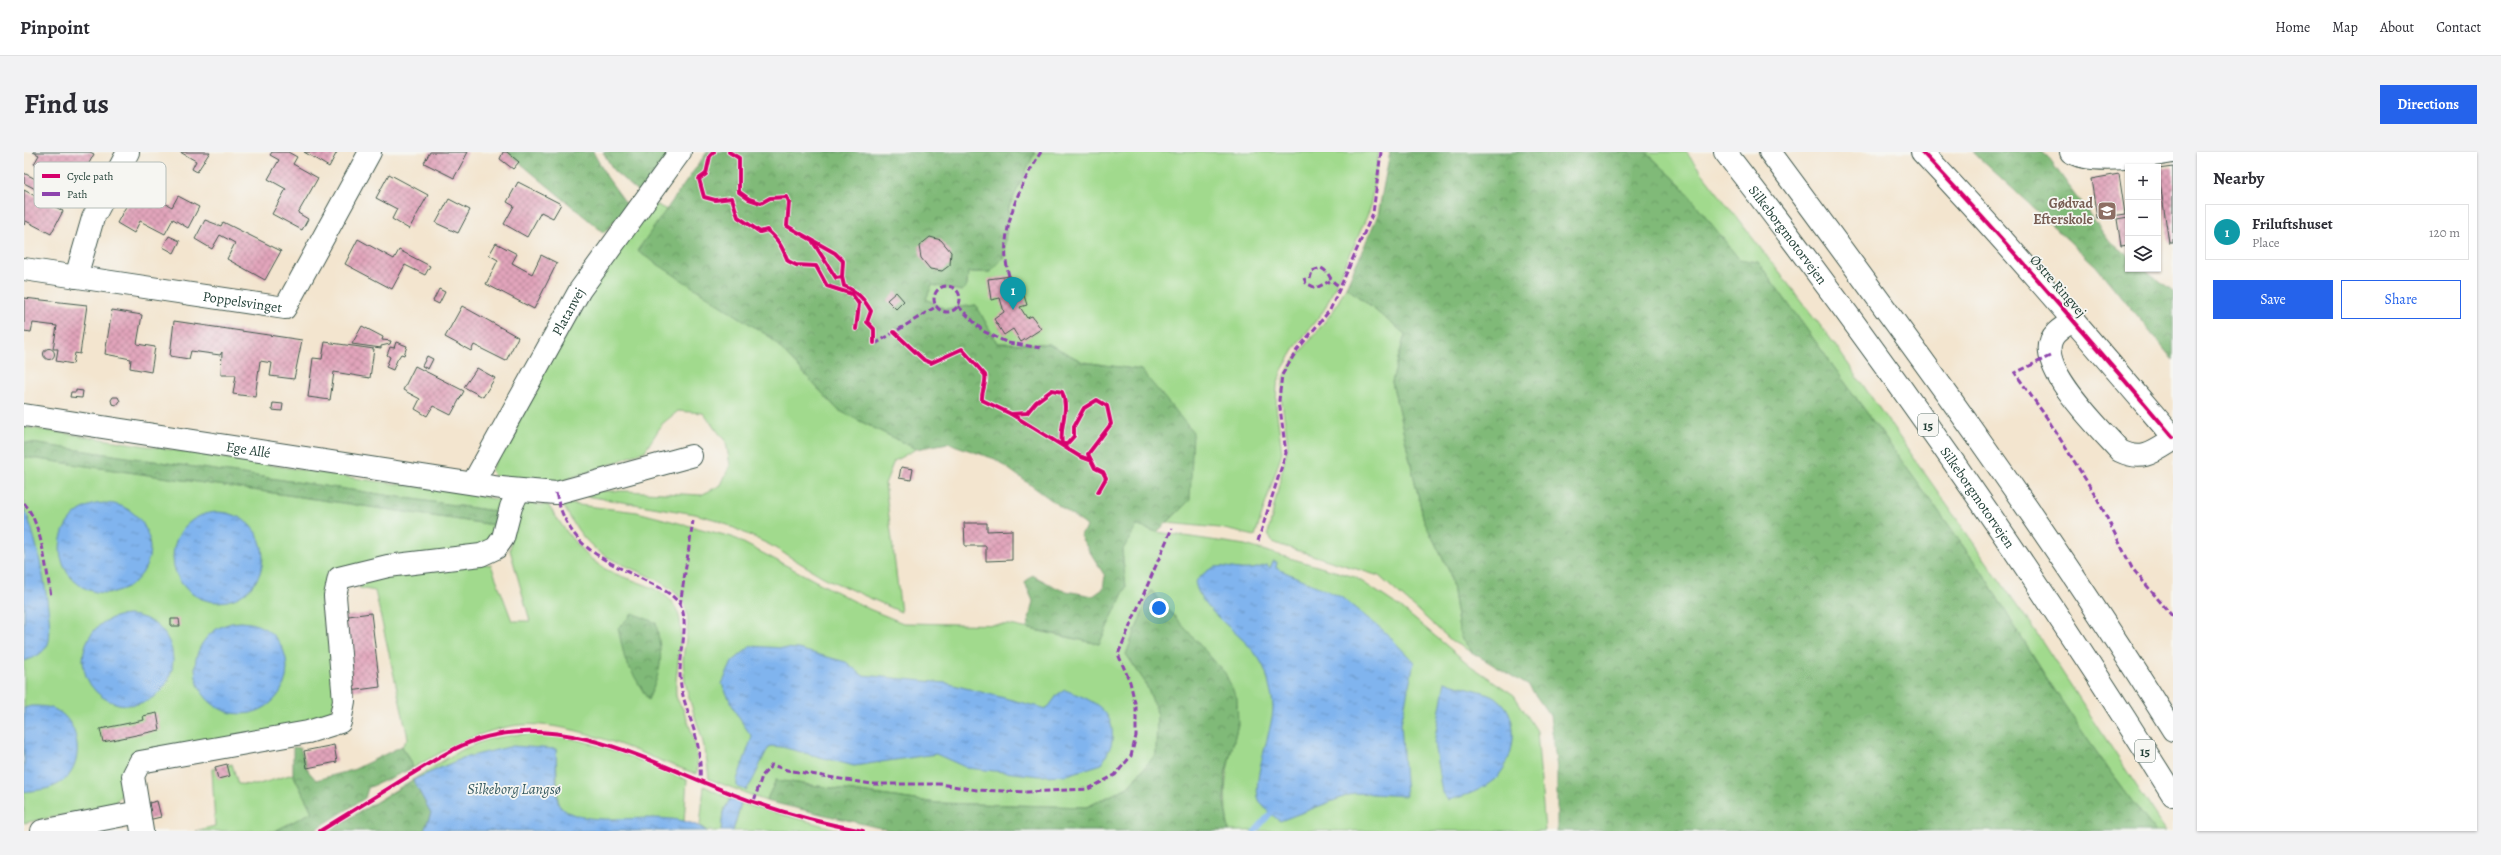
<!DOCTYPE html>
<meta charset="utf-8">
<style>
:root{--surface:#fff;--page:#f2f2f3;--text:#2b2b33;--muted:#7c7c81;--line:#e1e1e2;--accent:#2563eb}
body{margin:0;font-family:Alegreya,serif;background:var(--page);color:var(--text)}
.controls{position:absolute;right:12px;top:12px;display:grid;overflow:hidden;border-radius:0px;box-shadow:0 1px 3px #0004}
.controls button{width:36px;height:36px;display:grid;place-items:center;padding:0;border:0;border-bottom:1px solid var(--line);background:var(--surface);color:var(--text);font:20px sans-serif}
.you{position:absolute;left:1135px;top:456px;width:14px;height:14px;margin:-10px;border:3px solid #fff;border-radius:50%;background:#1a73e8;box-shadow:0 0 0 6px #1a73e833}
.badge{display:grid;place-items:center;width:26px;height:26px;border-radius:50%;background:var(--accent);color:#fff;font-size:13px;font-weight:700}
.pin{position:absolute;translate:-50% -33px;filter:drop-shadow(0 1px 2px #0008)}
.pin::after{content:'';position:absolute;top:21px;width:14px;height:12px;background:inherit;clip-path:polygon(0 0,100% 0,50% 100%)}
.list{margin:0;padding:0;list-style:none}
h2{display:flex;justify-content:space-between;align-items:center;height:52px;margin:0;padding:0 16px;font-size:17px}
h2 small{font-size:13px;font-weight:400;color:var(--muted)}
.list li{display:grid;grid-template-columns:26px 1fr auto;gap:12px;align-items:center;box-sizing:border-box;height:56px;margin:0 8px 8px;padding:0 8px;border:1px solid var(--line);border-radius:0px}
.list b{display:block;font-size:15px;white-space:nowrap}
.list p{margin:0;font-size:13px;white-space:nowrap;color:var(--muted)}
.list em{font-size:13px;font-style:normal;color:var(--muted)}
.actions{display:flex;gap:8px;padding:12px 16px}
.actions a{flex:1;padding:9px 0;border:1px solid var(--accent);border-radius:0px;text-align:center;font-size:14px;color:var(--accent)}
.actions .main{background:var(--accent);color:#fff}
.icon{flex:none;width:22px;height:22px;fill:none;stroke:currentColor;stroke-width:2;stroke-linecap:round;stroke-linejoin:round}
.map{position:relative;flex:none;width:2149px;height:679px;overflow:hidden;border-radius:0px}
header{display:flex;align-items:center;gap:24px;box-sizing:border-box;height:56px;padding:0 20px;background:var(--surface);border-bottom:1px solid var(--line)}
header strong{font-size:19px}
nav{display:flex;gap:22px;margin-inline-start:auto;font-size:14px}
.intro{display:flex;align-items:center;justify-content:space-between;box-sizing:border-box;height:96px;padding:0 24px}
h1{margin:0;font-size:28px}
.button{padding:10px 18px;border-radius:0px;background:var(--accent);color:#fff;font-size:14px;font-weight:700}
main{display:flex;gap:24px;padding:0 24px}
aside{flex:1;background:var(--surface);border-radius:0px;box-shadow:0 1px 3px #0004}
.map>svg:first-child{display:block}
.grass{fill:#a1da8d;stroke:#608c60}
.forest{fill:url(#forest-crowns);stroke:#507c56}
.water{fill:url(#water-ripples);stroke:#507891}
.lines{fill:none;stroke-linecap:round;stroke-linejoin:round}
.stream{stroke:#80b4ee;stroke-width:5.5}
.building{fill:url(#building-cross-hatch)}
.minor-casing{stroke:#3f564b;stroke-width:24}
.major-casing{stroke:#3f564b;stroke-width:24}
.highway-casing{stroke:#3f564b;stroke-width:24}
.minor{stroke:#fff;stroke-width:22}
.major{stroke:#fff;stroke-width:22}
.highway{stroke:#fff;stroke-width:22}
.quiet{stroke:#8e44ad;stroke-width:3;stroke-dasharray:6 3;stroke-linecap:butt}
.cycleway-casing{stroke:#f6f6f2;stroke-width:6}
.cycleway{stroke:#d6006c;stroke-width:4}
.labels{text-anchor:middle;dominant-baseline:central;stroke-width:3.5;stroke-linejoin:round;paint-order:stroke}
.shield{fill:#f6f6f2;stroke:#60746d;stroke-width:1}
.shield-label{font-size:13px;font-weight:bold;fill:#1f3d34}
.education-label{font-size:14px;font-weight:bold;fill:#785e54;stroke:#f6f6f2;text-anchor:end}
.street-label{font-size:14px;fill:#1f3d34;stroke:#f6f6f2}
.water-label{font-size:15px;font-style:italic;fill:#375b62;stroke:#f6f6f2}
.key{fill:#f6f6f2;stroke:#b6beb9;stroke-width:1}
.key-label{font-size:11px;fill:#1f3d34}
</style>
<header>
<strong>Pinpoint</strong>
<nav><a>Home</a><a>Map</a><a>About</a><a>Contact</a></nav>
</header>
<div class="intro"><h1>Find us</h1><a class="button">Directions</a></div>
<main>
<div class="map">
<svg width="2149" height="679" viewBox="0 0 2149 679">
<defs>
<pattern id="forest-crowns" width="20" height="18" patternUnits="userSpaceOnUse"><rect width="20" height="18" fill="#80ba78"/><path d="M2 6a3 3 0 1 1 6 0M12 15a3 3 0 1 1 6 0" fill="none" stroke="#689863"/></pattern>
<pattern id="water-ripples" width="26" height="14" patternUnits="userSpaceOnUse"><rect width="26" height="14" fill="#80b4ee"/><path d="M2 4q2-2 4 0t4 0M15 11q2-2 4 0t4 0" fill="none" stroke="#6894c2"/></pattern>
<pattern id="building-cross-hatch" width="8" height="8" patternUnits="userSpaceOnUse"><rect width="8" height="8" fill="#e2a4bb"/><path d="M0 0l8 8M0 8l8-8" fill="none" stroke="#b78799"/></pattern>
</defs>
<rect width="100%" height="100%" fill="#f6f6f2"/>
<filter id="ink" filterUnits="userSpaceOnUse"><feTurbulence type="fractalNoise" baseFrequency=".025" numOctaves="2"/><feDisplacementMap in="SourceGraphic" scale="8" xChannelSelector="R" yChannelSelector="G"/><feConvolveMatrix kernelMatrix="1 2 1 2 8 2 1 2 1" color-interpolation-filters="sRGB"/></filter>
<filter id="wash" filterUnits="userSpaceOnUse"><feTurbulence type="fractalNoise" baseFrequency=".012" numOctaves="4" result="noise"/><feDisplacementMap in="SourceGraphic" scale="16" xChannelSelector="R" yChannelSelector="G"/><feGaussianBlur stdDeviation="0.9" result="paint"/><feColorMatrix in="noise" values="0 0 0 0 0 0 0 0 0 0 0 0 0 0 0 0 0 1.4 0 .05"/><feComposite in="paint" operator="in"/></filter>
<g filter="url(#wash)">
<rect width="100%" height="100%" fill="#f3e5cf"/>
<g class="grass">
<polygon points="1011,0 1355,0 1346,57 1330,94 1300,158 1273,193 1258,218 1253,234 1252,254 1258,300 1231,384 1196,376 1143,371 1166,348 1117,218 1059,210 1025,192 973,191 952,153 921,157 902,147 908,133 943,134 943,120 966,120 979,106 985,55"/>
<path d="M1622,0H1662L1806,186L2016,486L2142,679H2131C2068,599 2011,511 1960,423L1734,110L1715,108L1657,33Z"/>
<polygon points="633,53 643,58 614,99 746,185 814,258 892,297 870,309 861,332 877,460 801,426 746,393 693,368 671,362 562,344 573,339 601,339 677,343 697,333 706,313 702,290 679,261 654,259 638,272 621,299 590,311 526,333 470,324 467,318 509,234 560,154 585,108 626,54"/>
<polygon points="1322,135 1381,182 1368,230 1400,369 1426,421 1436,484 1449,501 1429,490 1355,424 1259,394 1249,390 1244,382 1264,292 1257,244 1260,226 1267,212 1310,158"/>
<path d="M0,275L337,327L436,340L481,349L474,383L455,397L382,407L303,422C284,464 323,519 309,554C306,562 296,568 289,572L104,611L99,617V641L89,653L0,671V305L470,373L477,360L0,290Z"/>
<path d="M493,351L524,353C539,375 553,397 575,413C601,432 649,430 656,468C660,492 650,519 652,544C653,549 657,553 659,557C667,576 676,602 673,622C619,604 553,568 495,573C458,577 421,598 389,616L378,594L384,586L351,439L335,436L341,426L451,410L467,413L488,469H506L486,398Z"/>
<path d="M538,351L613,360L708,385L845,457L879,471L986,473L1075,492L1102,435L1098,399L1113,373L1133,380L1221,393L1331,425L1376,455L1447,514L1490,543L1513,579L1521,679H1205C1197,633 1203,616 1214,572L1102,502L1121,530L1133,560L1132,602L1104,635L1063,655L913,651L752,628L742,649L685,627C684,618 683,608 681,599C675,569 659,541 659,508C660,491 668,470 661,454C650,427 599,417 577,401C559,389 548,370 538,351Z"/>
<path d="M496,582C507,582 519,581 529,583C576,590 620,610 663,628L660,670L583,676L556,671L547,666L534,651L532,598L439,606L389,628L328,665L435,599L464,587Z"/>
<polygon points="208,612 214,632 232,633 269,622 288,660 251,679 171,679 191,674 188,617"/>
<polygon points="680,634 706,647 699,660 697,679 683,679 676,674"/>
<polygon points="717,651 812,677 822,679 709,679"/>
</g>
<g class="forest">
<polygon points="483,0 569,0 583,25 604,54 580,81"/>
<polygon points="579,0 649,0 618,43 590,19"/>
<polygon points="683,0 1011,0 985,55 979,106 966,120 944,120 943,134 937,139 908,133 902,147 921,157 952,153 973,191 1025,192 1059,210 1117,218 1169,280 1166,348 1133,380 1113,374 1098,399 1102,435 1075,492 1003,476 1009,449 1001,431 1008,423 1037,438 1069,444 1079,437 1081,424 1056,384 1063,374 971,307 924,291 892,297 814,258 746,185 613,99"/>
<path d="M1366,0H1622L1657,33L1715,107L1734,110L1960,423C2011,511 2068,599 2131,679H1533V616L1526,564L1505,534L1449,501L1436,484L1426,421L1400,369L1368,230L1381,182L1322,135L1354,63Z"/>
<polygon points="1949,0 2018,0 2023,4 2085,89 2104,104 2104,117 2120,117 2149,139 2149,208 2072,114"/>
<polygon points="0,290 477,360 471,373 0,305"/>
<polygon points="1127,438 1201,521 1213,546 1214,572 1201,623 1200,650 1205,679 869,679 742,649 752,628 913,651 1063,655 1104,635 1132,602 1133,560 1121,530 1102,502"/>
<path d="M609,461L632,471C639,508 639,514 624,548L601,508L594,476Z"/>
<polygon points="378,594 389,616 344,636 341,646 289,679 251,679 288,660 269,622 269,595 276,596 285,620 292,628 329,618"/>
<polygon points="389,628 407,661 400,679 304,679"/>
</g>
<g class="water">
<circle cx="81" cy="396" r="45"/>
<path d="M0,357C11,374 32,475 24,492C19,502 10,506 0,509Z"/>
<circle cx="194" cy="405" r="45"/>
<path d="M1249,409L1253,410L1252,416L1317,445L1360,479L1390,510L1377,571L1382,644L1330,641L1256,669C1249,664 1239,656 1235,648C1227,629 1249,578 1249,555C1249,546 1245,536 1244,528C1236,486 1178,467 1171,430C1195,404 1199,419 1227,417C1232,417 1238,414 1243,413L1246,416Z"/>
<circle cx="104" cy="508" r="45"/>
<circle cx="217" cy="516" r="46"/>
<path d="M727,494L774,497L822,510L838,523L922,531L1023,557L1034,542L1041,538C1066,547 1092,557 1088,589C1087,596 1081,605 1078,612L1043,623L1016,624L943,616L912,602L830,614L758,595L746,594C736,608 733,625 722,638L713,635V628L728,585L713,563L698,532L708,510Z"/>
<path d="M1421,529C1437,536 1460,537 1474,547C1498,565 1491,609 1471,627C1456,639 1442,644 1424,648L1418,641L1410,591Z"/>
<path d="M7,554C15,554 25,554 32,558C57,570 62,616 36,631C26,638 12,638 0,640V556Z"/>
<path d="M489,594L532,597C533,614 531,634 534,650C535,653 539,657 542,659C577,679 645,652 683,679H400L407,661L389,628L439,606Z"/>
<polygon points="706,647 717,651 709,679 697,679 699,660"/>
</g>
<g class="lines">
<polyline class="stream" points="1231,679 1246,662"/>
</g>
<g id="blocks">
<g class="building">
<polygon points="9,0 66,0 70,2 57,26 34,13 29,22 10,12 15,3"/>
<polygon points="156,0 186,0 173,20 168,17 172,9"/>
<polygon points="248,0 264,0 273,5 269,12 294,26 274,61 284,67 278,78 248,62 262,37 244,27 255,8 246,3"/>
<polygon points="280,0 313,0 305,15"/>
<polygon points="406,0 444,0 430,26 400,11"/>
<polygon points="479,0 483,0 495,10 489,17 476,7"/>
<polygon points="2149,15 2149,91 2145,91 2134,17"/>
<polygon points="0,21 25,34 21,42 0,31"/>
<polygon points="365,22 404,43 385,77 368,67 373,57 352,46"/>
<polygon points="2095,22 2101,62 2073,66 2067,27"/>
<polygon points="494,30 537,52 529,66 517,60 503,85 480,72 490,54 483,50"/>
<polygon points="112,36 148,55 154,44 175,55 164,76 149,67 141,82 116,69 110,81 93,71"/>
<polygon points="0,38 39,59 27,82 2,69 0,73"/>
<polygon points="425,47 446,58 434,81 412,71"/>
<polygon points="2104,65 2104,93 2097,94 2093,67"/>
<polygon points="181,68 197,74 199,70 257,99 241,128 203,107 211,91 196,83 188,97 171,87"/>
<polygon points="145,84 156,89 150,101 139,95"/>
<polygon points="906,85 917,88 927,100 926,113 918,119 906,117 897,106 895,94"/>
<polygon points="334,87 370,107 375,98 406,114 401,123 381,113 368,137 321,112"/>
<polygon points="472,91 493,102 488,111 508,122 517,103 533,111 510,157 462,132 474,108 465,103"/>
<polygon points="987,124 990,139 998,137 1003,153 996,155 1003,166 1008,164 1017,177 997,190 989,177 980,183 970,167 980,160 976,146 967,148 964,127"/>
<polygon points="415,137 421,140 415,152 409,149"/>
<polygon points="872,140 880,149 872,157 863,148"/>
<polygon points="0,146 63,153 56,202 51,201 49,212 32,209 34,197 29,197 33,174 9,171 7,180 0,179"/>
<polygon points="438,154 494,185 482,209 450,193 447,199 421,185"/>
<polygon points="88,158 118,163 113,192 131,195 127,220 106,216 107,207 81,202"/>
<polygon points="150,169 278,188 270,227 246,224 248,211 236,209 231,245 209,242 212,223 197,223 198,200 196,203 167,199 165,207 146,204"/>
<polygon points="338,174 359,185 358,188 367,189 366,192 357,194 357,196 328,192"/>
<polygon points="301,190 350,197 346,226 310,220 306,248 284,245 289,206 298,207"/>
<polygon points="372,190 383,194 380,203 377,202 373,208 369,218 362,215 366,205 363,203 366,195 370,196"/>
<circle cx="25" cy="202" r="5.5"/>
<polygon points="403,204 409,207 404,217 398,214"/>
<polygon points="391,214 440,239 427,263 409,254 403,264 391,257 396,247 379,238"/>
<polygon points="453,216 471,226 459,245 440,235"/>
<polygon points="52,238 59,239 58,246 46,245 47,240 52,240"/>
<polygon points="89,245 94,245 96,249 93,253 88,252 87,248"/>
<polygon points="249,251 259,252 258,259 248,258"/>
<polygon points="877,315 889,317 887,328 875,326"/>
<polygon points="940,371 963,371 963,379 988,378 988,408 962,409 962,394 941,394"/>
<polygon points="347,461 356,535 326,539 317,465"/>
<polygon points="147,467 155,467 156,474 147,474"/>
<polygon points="133,561 136,578 79,590 76,577 120,568 119,564"/>
<polygon points="310,593 313,610 283,616 280,599"/>
<polygon points="203,612 206,624 194,627 191,615"/>
<polygon points="133,649 137,665 124,668 121,652"/>
</g>
</g>
</g>
<g filter="url(#ink)">
<use href="#blocks" fill-opacity="0" stroke="#3f564b" stroke-width="1"/>
<g class="lines">
<defs>
<g id="minor">
<path d="M2047,0C2066,13 2127,4 2149,0"/>
<path id="s1" d="M0,117L261,156L346,0"/>
<polyline points="52,125 69,66 104,0"/>
<path d="M2050,169C2044,172 2037,176 2032,181C2004,209 2078,278 2096,299C2119,310 2130,300 2149,288"/>
<path id="s2" d="M0,263L477,336L532,341L667,304"/>
<path id="s3" d="M449,331L556,138L656,0"/>
<polyline points="18,679 115,660"/>
<polyline points="118,679 109,624 116,610 284,580 316,570 320,549 311,444 315,426 364,414 457,403 472,396 479,386 487,355 495,338"/>
</g>
<path id="major" d="M1898,0C1985,92 2067,189 2149,285"/>
<g id="highway">
<path id="s4" d="M1701,0C1862,207 2011,421 2149,643"/>
<path d="M1746,0C1886,189 2025,378 2149,578"/>
</g>
</defs>
<use href="#minor" class="minor-casing"/>
<use href="#major" class="major-casing"/>
<use href="#highway" class="highway-casing"/>
<use href="#minor" class="minor"/>
<use href="#major" class="major"/>
<use href="#highway" class="highway"/>
<g class="quiet">
<path d="M985,124C973,82 995,34 1017,0"/>
<polyline points="1280,126 1282,131 1292,136 1306,129"/>
<path d="M1286,127L1288,119L1297,116C1308,122 1303,127 1315,134"/>
<circle cx="923" cy="147" r="13"/>
<polyline points="934,154 959,179 984,191 1018,196"/>
<polyline points="851,192 913,154"/>
<polyline points="2026,204 1991,221 2023,266 2072,344 2108,416 2149,465"/>
<path d="M532,341C544,394 576,406 620,428C633,434 645,439 655,451C666,466 656,502 656,520C656,542 663,555 669,575C675,593 677,611 676,629"/>
<path d="M0,351C18,372 22,417 27,444"/>
<polyline points="1234,389 1262,301 1255,248 1258,223 1273,198 1306,158 1349,61 1357,0"/>
<polyline points="656,453 669,369"/>
<polyline points="730,649 738,624 748,613 763,618 847,632 916,632 953,638 1003,640 1064,637 1091,623 1107,604 1112,584 1112,555 1106,530 1094,502 1148,376"/>
</g>
<defs>
<g id="cycleway">
<path d="M690,0L686,4L682,22L675,27L680,45L691,48L708,46L714,65L736,80L743,78C755,88 758,95 764,109L772,113L792,114L803,134L828,142L835,152L832,177"/>
<polyline points="705,0 715,6 715,40 725,47 737,51 746,46 763,45 765,50 763,74 811,101 819,109 818,125"/>
<path d="M1898,0C1985,92 2067,189 2149,285"/>
<path d="M789,90L812,126L818,125L820,134C833,139 840,147 847,159L843,170L850,177V191"/>
<path d="M870,180L900,208L907,211L938,197L961,223C963,232 957,239 958,248L987,262L1003,261L1012,250L1028,238L1038,240C1046,258 1035,274 1038,292H1043L1050,284V274L1060,256L1073,248L1083,254L1087,272L1064,302L1071,316L1079,320L1082,326L1074,340"/>
<polyline points="987,262 1055,304 1066,308"/>
<path d="M296,679C325,661 354,643 383,625C406,611 429,595 455,587C542,560 632,613 711,643C752,659 796,671 839,679"/>
</g>
</defs>
<use href="#cycleway" class="cycleway-casing"/>
<use href="#cycleway" class="cycleway"/>
</g>
</g>
<defs>
<symbol id="school-square" viewBox="-11 -11 22 22"><rect x="-9" y="-9" width="18" height="18" rx="4" fill="#8d6e63" stroke="#f6f6f2"/><path d="M0-5L7-2L0 1L-7-2ZM-4 1L0 2.5L4 1V4Q0 6-4 4Z" fill="#fff"/></symbol>
</defs>
<g fill-rule="evenodd">
<use href="#school-square" x="2072" y="48" width="22" height="22"/>
</g>
<g class="labels">
<g class="shield">
<rect x="1894" y="262" width="20" height="22" rx="3"/>
<rect x="2111" y="588" width="20" height="22" rx="3"/>
</g>
<g class="shield-label">
<text x="1904" y="273">15</text>
<text x="2121" y="599">15</text>
</g>
<g class="education-label">
<text x="2069" y="51">Gødvad<tspan x="2069" dy="16">Efterskole</tspan></text>
</g>
<g class="street-label">
<text stroke="none"><textPath href="#s4" startOffset="104">Silkeborgmotorvejen</textPath></text>
<text transform="translate(2034 134) rotate(49)">Østre Ringvej</text>
<text stroke="none"><textPath href="#s1" startOffset="221">Poppelsvinget</textPath></text>
<text stroke="none"><textPath href="#s3" startOffset="196">Platanvej</textPath></text>
<text stroke="none"><textPath href="#s2" startOffset="227">Ege Allé</textPath></text>
<text stroke="none"><textPath href="#s4" startOffset="428">Silkeborgmotorvejen</textPath></text>
</g>
<g class="water-label">
<text x="490" y="637">Silkeborg Langsø</text>
</g>
</g>
<rect x="10" y="10" width="132" height="46" rx="6" class="key"/>
<rect x="18" y="22" width="18" height="4" fill="#d6006c"/>
<rect x="18" y="40" width="18" height="4" fill="#8e44ad"/>
<g class="key-label">
<text x="43" y="28">Cycle path</text>
<text x="43" y="46">Path</text>
</g>
</svg>
<div class="controls">
<button>+</button>
<button>−</button>
<button><svg class="icon" aria-label="layers" viewBox="0 0 24 24"><path d="M12 4l9 5-9 5-9-5zM3 14l9 5 9-5"/></svg></button>
</div>
<div class="you"></div>
<div class="pin badge" style="left:989px;top:158px;background:#0f9aa8">1</div>
</div>
<aside>
<h2>Nearby<small></small></h2>
<ul class="list">
<li><span class="badge" style="background:#0f9aa8">1</span><div><b>Friluftshuset</b><p>Place</p></div><em>120 m</em></li>
</ul>
<div class="actions"><a class="main">Save</a><a>Share</a></div>
</aside>
</main>
